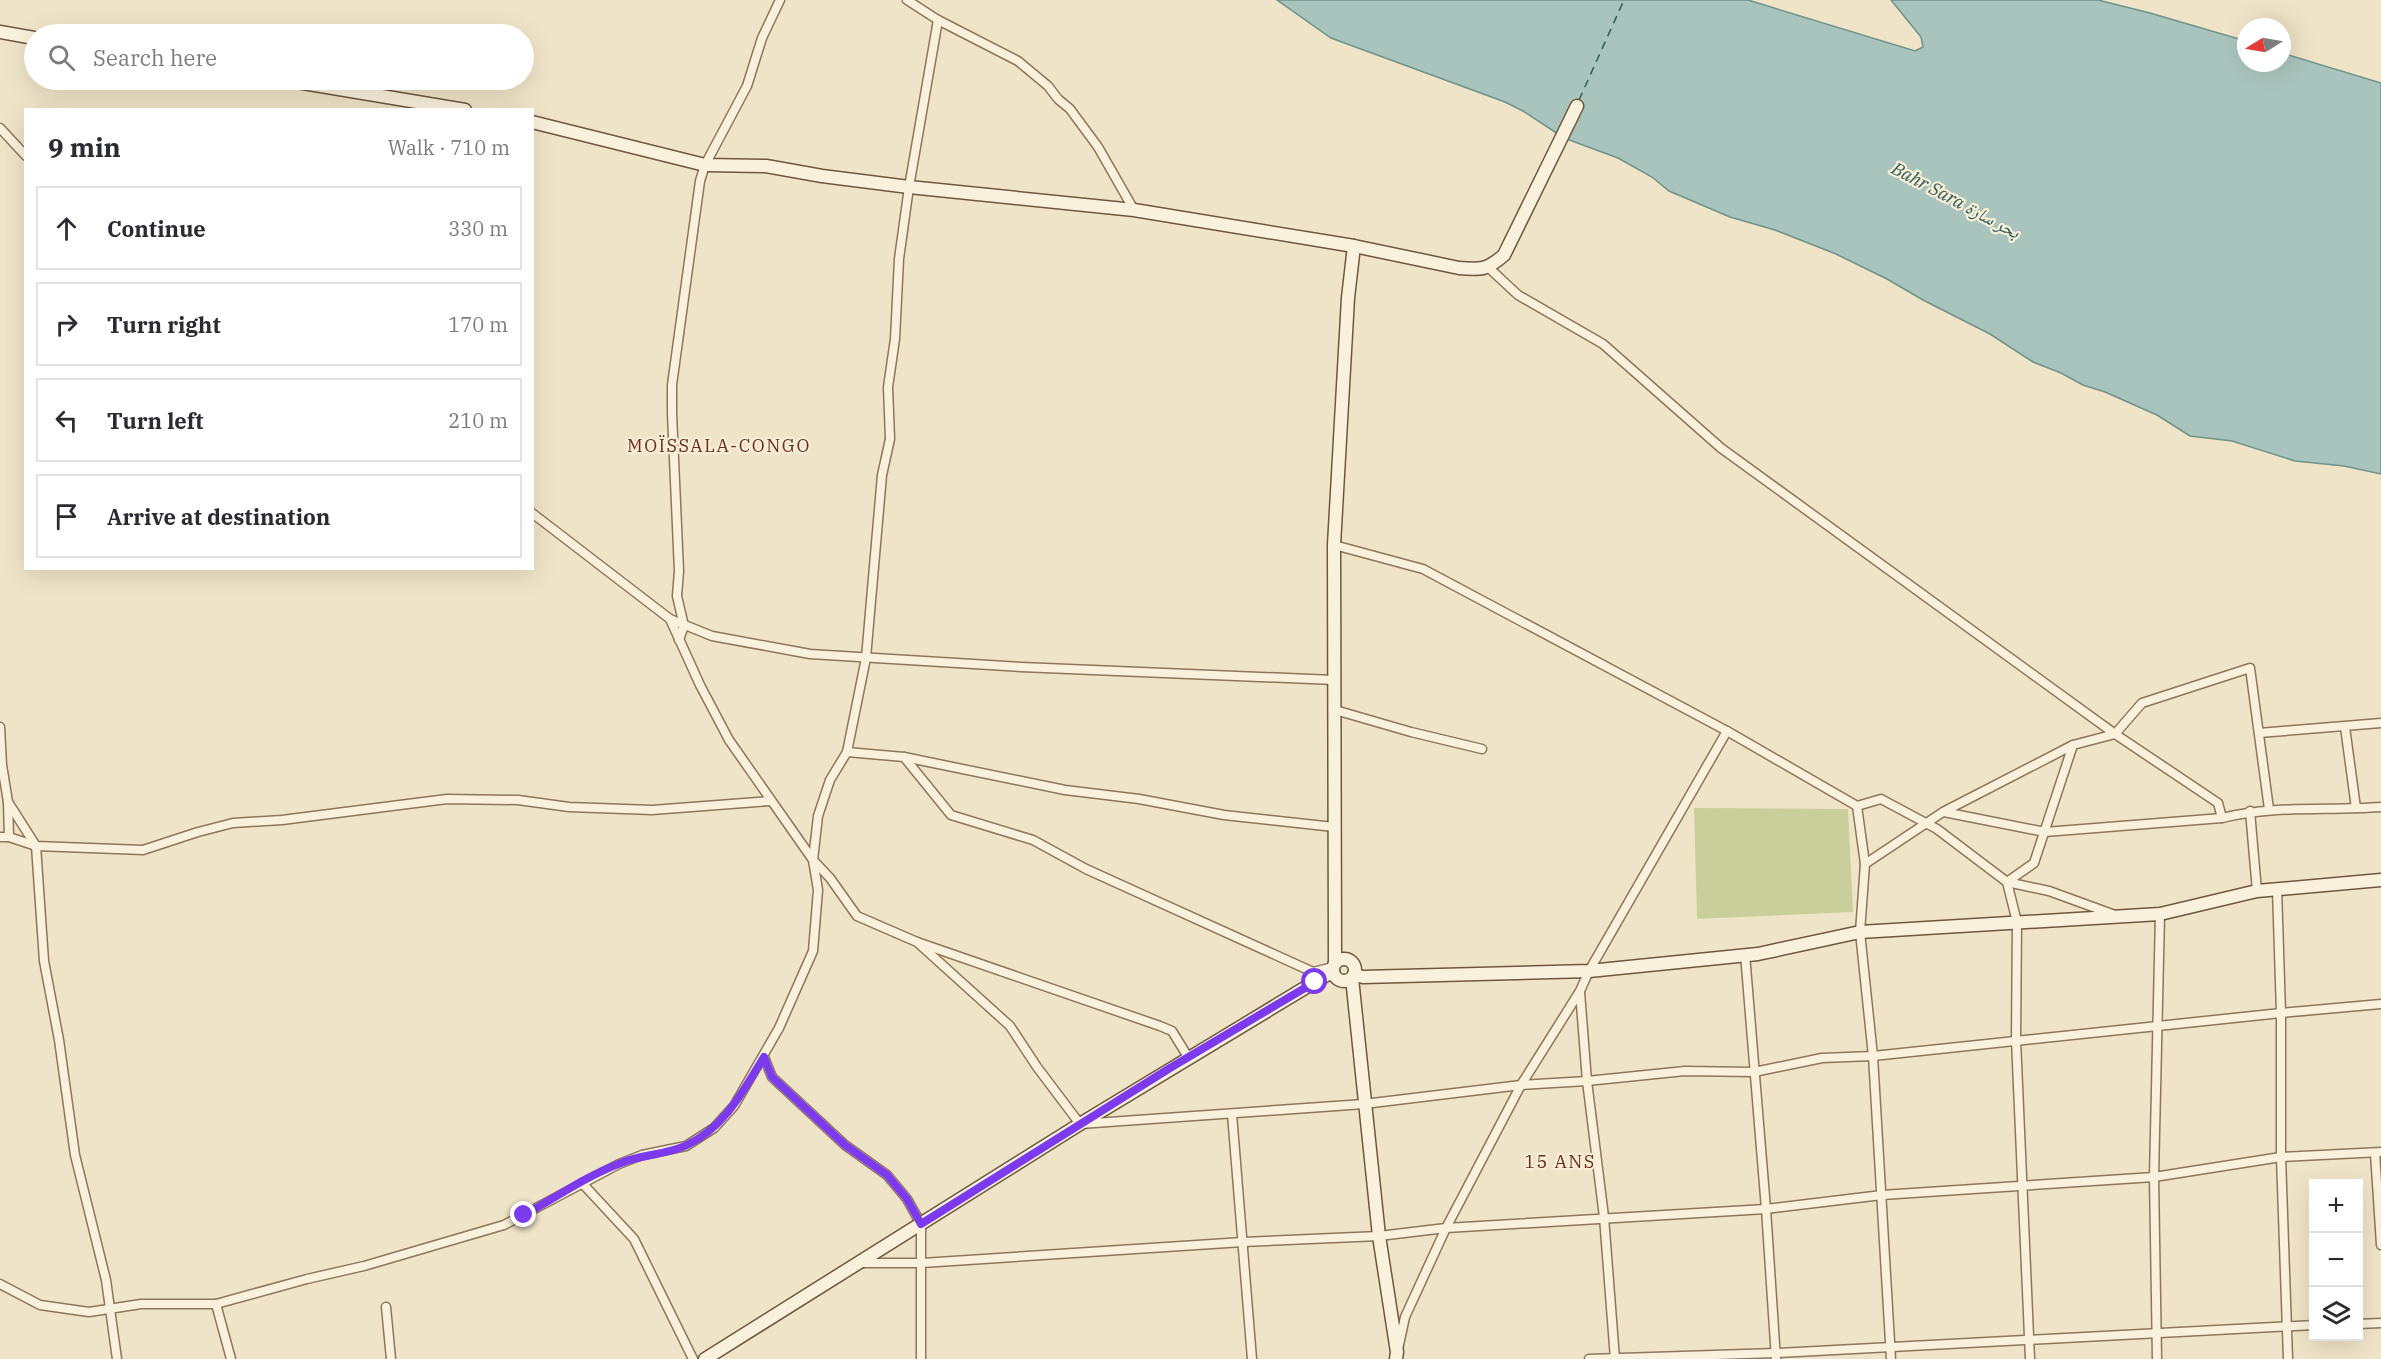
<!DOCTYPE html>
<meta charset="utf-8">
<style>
:root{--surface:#fff;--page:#f7f7f7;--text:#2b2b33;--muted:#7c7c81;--line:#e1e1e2}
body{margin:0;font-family:"IBM Plex Serif","Noto Naskh Arabic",serif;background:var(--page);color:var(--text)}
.controls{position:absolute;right:18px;bottom:18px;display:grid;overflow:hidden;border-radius:0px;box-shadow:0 6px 24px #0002}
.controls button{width:54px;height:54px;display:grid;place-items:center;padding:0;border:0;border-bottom:2px solid var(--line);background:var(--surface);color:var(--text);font:30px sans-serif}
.compass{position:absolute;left:2237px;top:18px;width:54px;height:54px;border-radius:50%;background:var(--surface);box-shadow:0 6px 24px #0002;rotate:259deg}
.stop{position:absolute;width:18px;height:18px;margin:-14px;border:4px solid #7c3aed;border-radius:50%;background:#fff}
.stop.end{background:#7c3aed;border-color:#fff;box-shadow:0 2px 6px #0008}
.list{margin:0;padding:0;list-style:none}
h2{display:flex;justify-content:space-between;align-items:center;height:78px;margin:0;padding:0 24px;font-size:26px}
h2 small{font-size:20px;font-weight:400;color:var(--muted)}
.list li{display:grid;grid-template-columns:39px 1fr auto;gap:18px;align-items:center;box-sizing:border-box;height:84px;margin:0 12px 12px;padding:0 12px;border:2px solid var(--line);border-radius:0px}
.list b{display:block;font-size:22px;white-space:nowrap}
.list em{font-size:20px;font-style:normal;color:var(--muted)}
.icon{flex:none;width:33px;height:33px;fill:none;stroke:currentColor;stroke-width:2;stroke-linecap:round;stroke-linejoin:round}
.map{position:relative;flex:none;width:2381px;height:1359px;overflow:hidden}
.search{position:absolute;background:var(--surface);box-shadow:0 6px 24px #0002;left:24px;top:24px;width:510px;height:66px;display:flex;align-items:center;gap:15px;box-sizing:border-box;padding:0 21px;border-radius:33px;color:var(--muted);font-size:22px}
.panel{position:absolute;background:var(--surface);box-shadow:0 6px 24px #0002;left:24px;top:108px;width:510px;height:462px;border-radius:0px}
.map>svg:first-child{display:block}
.pitch{fill:#c9cf9b}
.water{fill:#a9c4bc;stroke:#6f938a;stroke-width:1.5}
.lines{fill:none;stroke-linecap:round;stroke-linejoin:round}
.ferry{stroke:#2f5d5a;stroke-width:1.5;stroke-dasharray:8 6;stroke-linecap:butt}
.street-casing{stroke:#8d765c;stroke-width:11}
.secondary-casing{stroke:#6f573f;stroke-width:15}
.street{stroke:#faf1dc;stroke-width:8}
.secondary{stroke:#faf1dc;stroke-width:12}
.route{stroke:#7c3aed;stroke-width:8}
.labels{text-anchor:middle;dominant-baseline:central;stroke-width:4.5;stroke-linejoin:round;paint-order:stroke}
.water-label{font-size:18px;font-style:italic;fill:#2f5d5a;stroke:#f7eed8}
.neighbourhood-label{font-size:18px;letter-spacing:1.5px;fill:#6b2e1e;stroke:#f7eed8}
</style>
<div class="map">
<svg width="2381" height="1359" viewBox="0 0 2381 1359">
<rect width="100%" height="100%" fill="#f0e4c8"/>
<polygon class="pitch" points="1694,808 1848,809 1853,912 1697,919"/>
<polygon class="water" points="1277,0 1748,0 1915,51 1923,47 1921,37 1891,0 2098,0 2150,13 2246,41 2246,63 2282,63 2282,53 2381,83 2381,474 2344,466 2295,461 2232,441 2190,436 2157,415 2105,392 2083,385 2061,373 2033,362 1990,334 1923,300 1887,279 1836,254 1775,230 1730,217 1669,191 1652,177 1618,158 1564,138 1523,111 1505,102 1331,38"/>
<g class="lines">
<polyline class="ferry" points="1579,100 1624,0"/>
<defs>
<g id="street">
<polyline points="907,0 938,20 1018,61 1048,86 1058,99 1070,109 1098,147 1134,210"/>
<polyline points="0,128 26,156"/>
<polyline points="1489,268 1518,295 1603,344 1721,448 2115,734 2218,803 2222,818"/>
<polyline points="532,513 670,619 700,685 729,740 813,860 830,878 857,916 917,942 1160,1026 1172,1031 1188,1057"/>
<polyline points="1334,545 1423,569 1727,731 1857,806 1881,799 1937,829 2007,882 2049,891 2115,915"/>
<polyline points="670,619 712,636 810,654 1021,667 1334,680"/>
<polyline points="679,640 684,626 677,596 679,571 672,414 672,385 700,181 705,165 747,86 762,38 780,0"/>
<polyline points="1335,710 1411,732 1482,749"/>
<polyline points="0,727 2,765 8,802 9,837"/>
<polyline points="2345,727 2356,808"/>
<polyline points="2259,733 2381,723"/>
<polyline points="847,752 904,757 1065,790 1139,799 1224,815 1334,827"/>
<polyline points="904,757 951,815 1033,840 1086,869 1313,972 1333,967"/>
<polyline points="8,802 36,846 44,961 59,1040 75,1155 106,1280 117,1359"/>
<polyline points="1857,806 1865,864 1860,932 1873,1056 1891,1359"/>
<polyline points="2250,811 2257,891"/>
<path d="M1944,812L2045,832L2222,818C2275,805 2328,811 2381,807"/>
<polyline points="0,837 9,837 36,846 143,850 198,832 233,823 282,820 447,799 518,800 569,807 652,810 770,801"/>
<polyline points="1865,864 1943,812 2073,745 2115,734 2142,703 2250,668 2269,809"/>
<polyline points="2277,889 2281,1013 2281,1157 2288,1359"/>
<polyline points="917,942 1010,1026 1037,1067 1080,1124 1364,1104 1521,1085 1587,1081 1685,1071 1754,1072 1822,1058 1873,1056 2281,1013 2381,1004"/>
<polyline points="1745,954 1766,1209 1776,1359"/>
<polyline points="1580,992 1587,1081 1604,1217 1615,1359"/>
<polyline points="764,1057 772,1077 845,1145 887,1175 907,1199 921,1224 921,1359"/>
<polyline points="1232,1114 1252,1359"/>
<polyline points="2375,1153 2381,1245"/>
<polyline points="582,1183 634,1239 693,1359"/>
<polyline points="859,1263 922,1263 1243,1242 1379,1236 1446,1228 1766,1209 1882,1195 2154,1177 2281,1157 2381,1152"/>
<polyline points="0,1284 40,1305 89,1312 141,1304 216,1304 307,1279 364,1266 504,1225 619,1164 642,1155 686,1146 714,1128 734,1106 779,1028 813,951 818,890 813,860 818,816 830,780 847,752 866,658 882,475 890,439 888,387 895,339 899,259 909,187 938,20"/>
<polyline points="216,1304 231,1359"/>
<polyline points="386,1307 391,1359"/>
<polyline points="2358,1324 2381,1323"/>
<polyline points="1399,1345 1405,1317 1446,1228 1521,1085 1580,991 1589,971 1727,731"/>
<polyline points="1589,1359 1776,1353 2314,1325"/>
<polyline points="2030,1359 2016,1040 2017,922 2007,882 2034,863 2073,745"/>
<polyline points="2157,1359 2154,1177 2160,914"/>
</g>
<g id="secondary">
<polyline points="0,32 34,38"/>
<polyline points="285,80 465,110"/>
<path d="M532,122L705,165L766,166L822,176L909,187L1134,210L1354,246L1459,268C1481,270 1487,270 1504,255L1577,106"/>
<circle cx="1344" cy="970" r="11"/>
<polyline points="1335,963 1334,545 1348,298 1354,246"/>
<polyline points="1354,975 1363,977 1589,971 1758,954 1860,932 2160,914 2257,891 2381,880"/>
<polyline points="1352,978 1379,1236 1397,1352 1396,1359"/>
<polyline points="705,1359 1080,1124 1333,971"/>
</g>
</defs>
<use href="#street" class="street-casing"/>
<use href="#secondary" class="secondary-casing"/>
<use href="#street" class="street"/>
<use href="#secondary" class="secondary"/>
</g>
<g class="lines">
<path class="route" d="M524,1215C555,1198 588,1175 621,1163C642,1154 667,1155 687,1145C725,1127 743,1091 764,1057L772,1077L845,1145L887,1175L907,1199L921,1224L1170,1068L1315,982"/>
</g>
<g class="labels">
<g class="water-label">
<text transform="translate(1956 200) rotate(28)">Bahr Sara بحر سارة</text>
</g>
<g class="neighbourhood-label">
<text x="719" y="445">MOÏSSALA-CONGO</text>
<text x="1560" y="1161">15 ANS</text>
</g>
</g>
</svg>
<div class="controls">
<button>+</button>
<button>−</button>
<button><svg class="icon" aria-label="layers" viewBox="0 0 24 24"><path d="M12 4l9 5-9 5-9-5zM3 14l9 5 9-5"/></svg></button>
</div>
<svg class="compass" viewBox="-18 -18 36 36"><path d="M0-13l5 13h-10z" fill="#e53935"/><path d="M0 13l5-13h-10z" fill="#7c7c81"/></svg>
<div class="stop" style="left:1315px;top:982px"></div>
<div class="stop end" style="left:524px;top:1215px"></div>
<div class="search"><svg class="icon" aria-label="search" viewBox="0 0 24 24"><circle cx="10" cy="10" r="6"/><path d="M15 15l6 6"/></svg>Search here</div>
<section class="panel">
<h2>9 min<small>Walk · 710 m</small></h2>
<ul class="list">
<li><svg class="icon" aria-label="ahead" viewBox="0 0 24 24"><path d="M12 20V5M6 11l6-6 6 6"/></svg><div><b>Continue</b></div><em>330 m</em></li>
<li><svg class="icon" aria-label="right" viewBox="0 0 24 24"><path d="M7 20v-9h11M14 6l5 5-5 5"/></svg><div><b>Turn right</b></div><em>170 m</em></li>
<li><svg class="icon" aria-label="left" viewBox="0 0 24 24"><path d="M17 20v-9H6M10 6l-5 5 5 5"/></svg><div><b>Turn left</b></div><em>210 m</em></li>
<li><svg class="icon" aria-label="arrive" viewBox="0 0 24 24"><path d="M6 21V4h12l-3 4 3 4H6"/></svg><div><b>Arrive at destination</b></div></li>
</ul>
</section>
</div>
